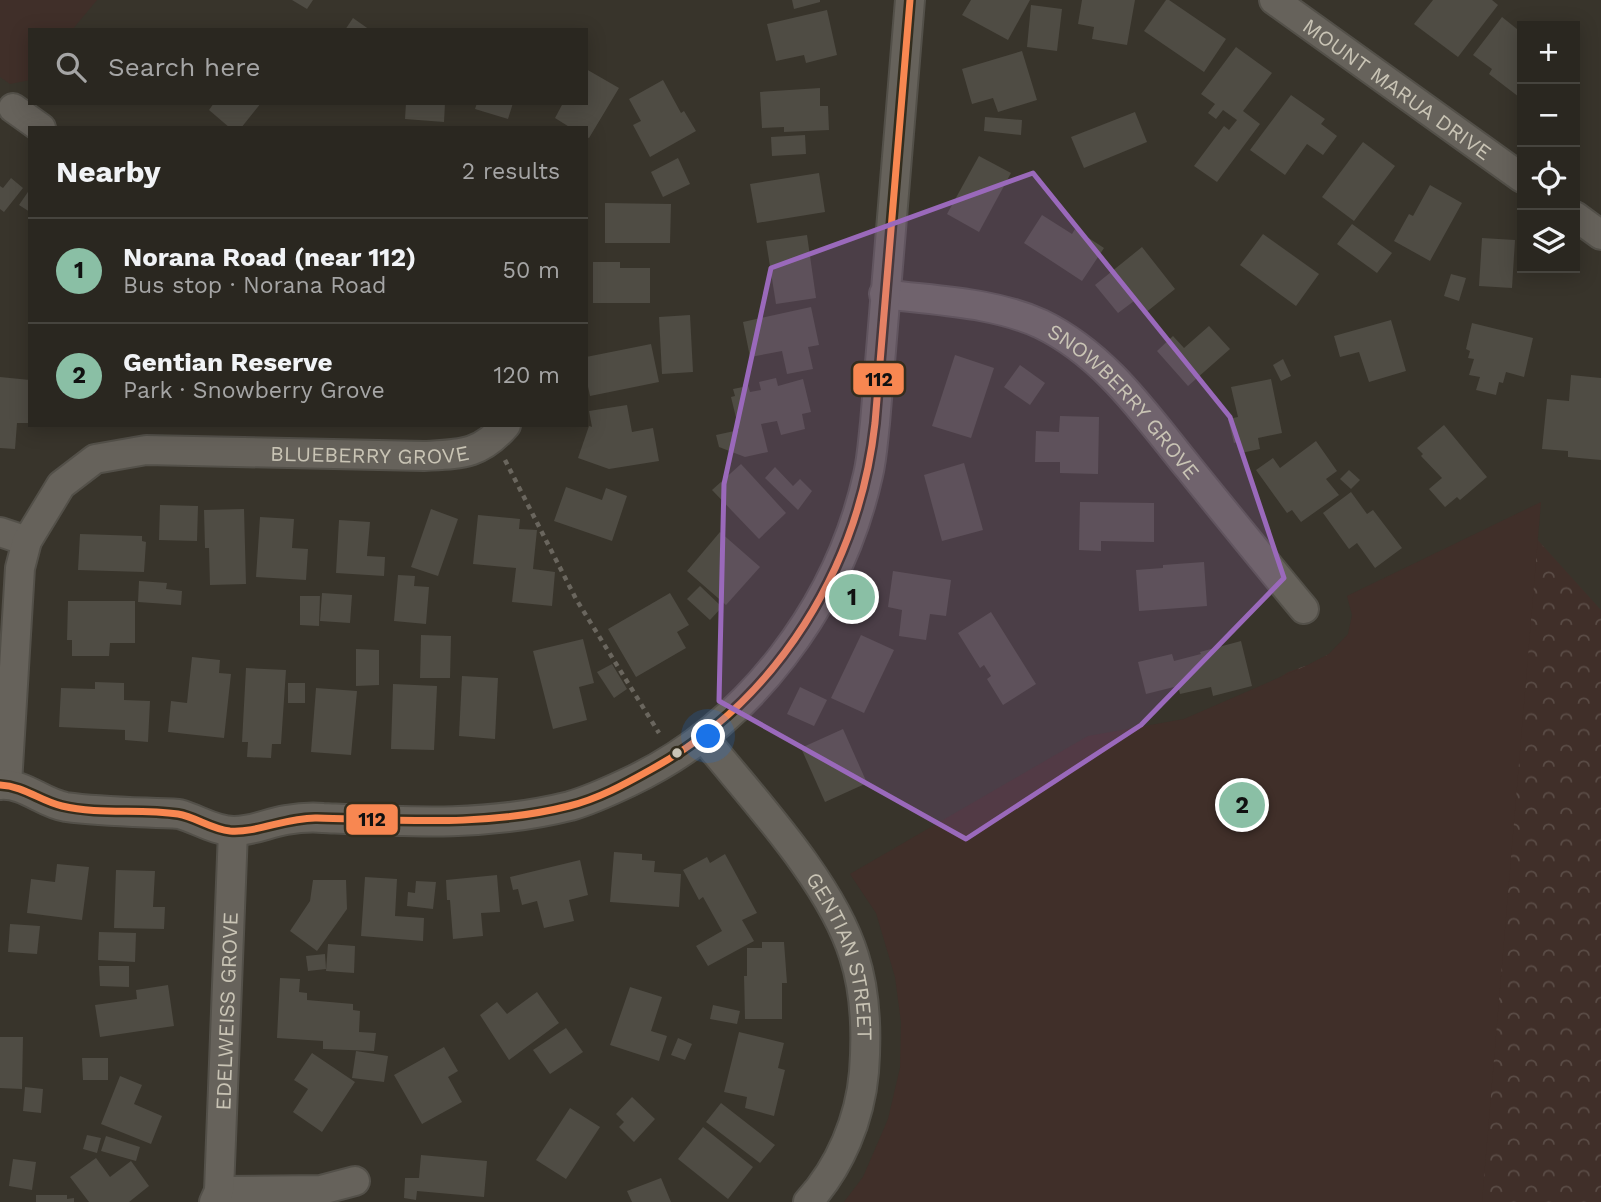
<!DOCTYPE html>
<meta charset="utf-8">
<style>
:root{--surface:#2a2720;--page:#322f29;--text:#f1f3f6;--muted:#a5a5a5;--line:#46443e;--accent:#8abfa5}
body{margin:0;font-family:"Work Sans",sans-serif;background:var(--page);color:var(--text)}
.controls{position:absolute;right:21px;top:21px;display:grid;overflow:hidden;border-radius:0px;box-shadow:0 4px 18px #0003}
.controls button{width:63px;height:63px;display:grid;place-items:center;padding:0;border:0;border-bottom:2px solid var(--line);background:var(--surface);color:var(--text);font:35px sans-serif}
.you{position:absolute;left:709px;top:737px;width:24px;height:24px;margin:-18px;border:5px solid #fff;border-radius:50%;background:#1a73e8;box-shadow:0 0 0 10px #1a73e833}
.badge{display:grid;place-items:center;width:46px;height:46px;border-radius:50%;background:var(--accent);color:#111;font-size:23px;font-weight:700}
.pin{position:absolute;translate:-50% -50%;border:4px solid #fff;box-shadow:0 2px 7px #0006}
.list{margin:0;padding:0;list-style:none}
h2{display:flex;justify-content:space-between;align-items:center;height:91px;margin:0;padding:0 28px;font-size:30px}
h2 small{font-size:23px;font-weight:400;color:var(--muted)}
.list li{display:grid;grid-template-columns:46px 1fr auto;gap:21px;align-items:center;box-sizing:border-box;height:105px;padding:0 28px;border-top:2px solid var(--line)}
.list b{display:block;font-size:26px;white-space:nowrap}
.list p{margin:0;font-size:23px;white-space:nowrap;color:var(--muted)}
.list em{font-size:23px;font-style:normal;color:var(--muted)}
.icon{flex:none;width:38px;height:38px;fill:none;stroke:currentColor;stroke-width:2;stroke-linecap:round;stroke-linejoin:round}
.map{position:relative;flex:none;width:1601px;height:1202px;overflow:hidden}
.search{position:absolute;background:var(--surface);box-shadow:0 4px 18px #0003;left:28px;top:28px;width:560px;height:77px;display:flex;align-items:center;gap:18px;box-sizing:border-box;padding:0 24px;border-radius:0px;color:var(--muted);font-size:26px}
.panel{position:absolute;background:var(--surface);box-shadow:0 4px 18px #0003;left:28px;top:126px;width:560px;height:301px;border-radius:0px}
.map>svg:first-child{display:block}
.forest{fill:url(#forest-crowns)}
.green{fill:#402f29}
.building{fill:#4f4c44}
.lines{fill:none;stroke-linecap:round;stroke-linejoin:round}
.minor-casing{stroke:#535049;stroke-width:32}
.path{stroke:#6a665e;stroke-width:4.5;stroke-dasharray:5 5;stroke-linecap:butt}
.minor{stroke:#66625b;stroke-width:28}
.bus-1-casing{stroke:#332d1e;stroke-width:12}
.bus-1{stroke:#f88751;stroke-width:7}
.marked{fill:#9a69bb;fill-opacity:0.2;stroke:#9a69bb;stroke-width:5;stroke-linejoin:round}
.bus-dot{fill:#c9c4b5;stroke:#332d1e;stroke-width:2.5}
.labels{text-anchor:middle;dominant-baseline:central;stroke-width:5;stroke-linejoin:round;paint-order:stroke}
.street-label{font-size:21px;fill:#c9c4b5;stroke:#332d1e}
.line-badge{stroke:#332d1e;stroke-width:2.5}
.pale-badge-label{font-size:19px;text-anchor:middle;font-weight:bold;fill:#111}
</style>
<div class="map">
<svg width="1601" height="1202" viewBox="0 0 1601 1202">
<defs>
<pattern id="forest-crowns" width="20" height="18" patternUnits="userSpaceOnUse" patternTransform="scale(1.75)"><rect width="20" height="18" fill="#402f29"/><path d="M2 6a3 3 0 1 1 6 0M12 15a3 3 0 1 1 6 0" fill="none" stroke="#5a4c46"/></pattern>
</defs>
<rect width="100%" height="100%" fill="#38342b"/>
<polygon class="forest" points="1518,518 1601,610 1601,1202 1235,1202 1239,705 1288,672 1308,665 1329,654"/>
<g class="green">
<polygon points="0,0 97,0 72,30 30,30 30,80 10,84 0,77"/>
<polygon points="1541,502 1482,1202 844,1202 863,1177 888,1119 900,1068 901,1022 895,977 876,913 850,874 1088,736 1184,719 1308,665 1329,654 1348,634 1352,615 1347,596"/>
</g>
<g class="building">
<polygon points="292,0 313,0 307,9"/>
<polygon points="792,0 820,0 820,2 794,9"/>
<polygon points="971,0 1030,0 1008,40 962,15"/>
<polygon points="1082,0 1135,0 1127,45 1092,39 1094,27 1078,24"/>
<polygon points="1166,0 1169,0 1226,39 1204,72 1144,31"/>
<polygon points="1433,0 1492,0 1498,5 1458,57 1414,24"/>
<polygon points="1031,5 1062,9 1057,51 1027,47"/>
<polygon points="827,10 837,55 806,63 804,55 776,61 767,24"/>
<polygon points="1502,17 1522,33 1522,92 1519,97 1489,74 1492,69 1473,55"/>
<polygon points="353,18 370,30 345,30"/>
<polygon points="1236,47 1272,73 1243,111 1260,124 1217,182 1194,166 1224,126 1229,130 1237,120 1223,110 1216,119 1208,113 1215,104 1201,94"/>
<polygon points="1022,51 1037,100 998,112 993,98 972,104 962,69"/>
<polygon points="586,69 619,88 589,138 586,137 586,128 571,128 555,118 563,103 586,103"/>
<polygon points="663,80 681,113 684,111 696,131 650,157 633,125 641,121 629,99"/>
<polygon points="820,88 820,106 828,106 829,130 784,132 784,127 762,128 760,92"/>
<polygon points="1291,95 1325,119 1321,124 1337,136 1323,155 1307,144 1285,175 1250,150"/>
<polygon points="214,103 261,103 241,128 230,128 209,110"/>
<polygon points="406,103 445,103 444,122 405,119"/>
<polygon points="477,103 513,103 508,119 475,109"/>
<polygon points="1135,112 1147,142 1084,168 1071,137"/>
<polygon points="985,117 1022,120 1021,135 984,131"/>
<polygon points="805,135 806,154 772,156 771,137"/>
<polygon points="1363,142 1395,166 1354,221 1322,197"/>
<polygon points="979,156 1011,173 979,232 947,214"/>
<polygon points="678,158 690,184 663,197 651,172"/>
<polygon points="819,173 825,212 757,223 750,184"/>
<polygon points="11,178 23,188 4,212 0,209 0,186 3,188"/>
<polygon points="1430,185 1462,203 1430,261 1394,241 1409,214 1413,216"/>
<polygon points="30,189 30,212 19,205"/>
<polygon points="605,203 671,204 670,243 605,243"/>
<polygon points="1042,215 1072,234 1075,229 1104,248 1082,281 1024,243"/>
<polygon points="1352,224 1392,253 1377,273 1337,244"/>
<polygon points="1263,234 1319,274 1296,306 1240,265"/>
<polygon points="807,235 816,298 776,304 766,241"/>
<polygon points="1482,238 1515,240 1512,288 1479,286"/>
<polygon points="1142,247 1175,289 1144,314 1134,301 1118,313 1095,285"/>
<polygon points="593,262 620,262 620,268 650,268 650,303 593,303"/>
<polygon points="1451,274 1466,278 1459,301 1444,296"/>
<polygon points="811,307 819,345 808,347 813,369 787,374 782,351 750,357 743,322"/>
<polygon points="690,315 693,372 662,374 659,317"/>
<polygon points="1391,320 1406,371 1369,382 1359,352 1340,357 1334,336"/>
<polygon points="1472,323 1533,338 1524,377 1506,372 1503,383 1499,382 1496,395 1476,390 1480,377 1469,375 1474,359 1468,358 1470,351 1466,349"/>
<polygon points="1209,326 1230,349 1188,386 1157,351 1173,336 1184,348"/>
<polygon points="651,344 659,382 590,396 586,377 586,357"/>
<polygon points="955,355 994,368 971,438 932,426"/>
<polygon points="1283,359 1291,376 1281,381 1273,365"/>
<polygon points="1020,365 1045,383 1030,405 1004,387"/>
<polygon points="1571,375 1601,378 1601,460 1568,457 1568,451 1542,449 1547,399 1569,401"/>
<polygon points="0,377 30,380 28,423 17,423 15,449 0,448"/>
<polygon points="776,378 778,386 803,379 811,412 802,414 805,429 781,435 777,421 761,424 768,452 745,457 719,447 716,435 739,430 731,397 735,396 733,389 748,386 750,392 761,390 759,382"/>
<polygon points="1271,379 1282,433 1258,438 1260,449 1241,453 1238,442 1234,443 1228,419 1238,417 1231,387"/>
<polygon points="627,405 632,432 653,428 659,461 609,469 578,458 589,426 592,427 589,411"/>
<polygon points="1060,416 1099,417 1098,474 1060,473 1060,462 1035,462 1036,431 1059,432"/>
<polygon points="1444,425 1487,477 1460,500 1457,497 1445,507 1429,489 1442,478 1421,456 1423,454 1417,448"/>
<polygon points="1316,441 1337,471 1326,479 1339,495 1301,522 1292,510 1287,513 1256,470 1273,458 1280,468"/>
<polygon points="964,463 983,530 942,541 924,475"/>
<polygon points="741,464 786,513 759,539 712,490"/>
<polygon points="775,467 793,486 800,479 812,491 798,510 765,478"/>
<polygon points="1349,470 1360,480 1351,489 1340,479"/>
<polygon points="566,487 602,500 606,488 627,496 612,541 554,521"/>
<polygon points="1351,492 1367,514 1373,510 1402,548 1375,568 1357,543 1349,549 1323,513"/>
<polygon points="1080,502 1154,503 1154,542 1101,541 1101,551 1079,550"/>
<polygon points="160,505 198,506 197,541 159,540"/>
<polygon points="244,509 246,584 210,585 209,548 205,548 204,510"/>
<polygon points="431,509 458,519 438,576 411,567"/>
<polygon points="478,515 520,519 519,529 537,530 533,569 555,572 552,606 512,602 516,568 473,564"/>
<polygon points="260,517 294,519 292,548 308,549 306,580 256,577"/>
<polygon points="339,520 370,522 367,556 385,557 384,576 336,573"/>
<polygon points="720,532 760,567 726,605 687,571"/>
<polygon points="80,534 142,536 142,541 146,542 144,572 78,570"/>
<polygon points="1204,562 1207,606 1139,611 1136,570 1163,568 1163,565"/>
<polygon points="893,571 951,580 946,616 930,614 926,640 899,636 902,610 888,607"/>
<polygon points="398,575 415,576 414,586 429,587 426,624 394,621"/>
<polygon points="139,581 167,583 166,589 182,591 181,605 138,602"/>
<polygon points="700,586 722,607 710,620 687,599"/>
<polygon points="322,593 352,595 350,623 320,621"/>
<polygon points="670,593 689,625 677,632 686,648 636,677 608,629"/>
<polygon points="300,596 320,596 319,626 300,625"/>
<polygon points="68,601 135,601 135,643 110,643 109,656 72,656 72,640 67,640"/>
<polygon points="991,612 1036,684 1003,705 987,679 991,676 984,665 980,668 958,633"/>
<polygon points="421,635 451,636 450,678 420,678"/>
<polygon points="861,635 894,650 864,713 831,698"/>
<polygon points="583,639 594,683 579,687 587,720 553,729 533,651"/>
<polygon points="1241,641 1252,686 1213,696 1211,687 1180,694 1178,686 1146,694 1138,662 1172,654 1174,661 1201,654 1200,652"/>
<polygon points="356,649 379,650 379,685 356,686"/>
<polygon points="192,657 220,660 219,673 231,674 224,738 168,732 171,701 187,703"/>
<polygon points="612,664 627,689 614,698 597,672"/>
<polygon points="246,668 286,670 281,744 272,744 271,758 247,757 248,742 242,742"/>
<polygon points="462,676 498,678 495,739 459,736"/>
<polygon points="95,682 124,683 124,700 150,701 148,742 125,740 125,730 59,727 61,688 95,689"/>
<rect x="288" y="683" width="17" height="20"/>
<polygon points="393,684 437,686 434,750 391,749"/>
<polygon points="800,687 827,700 814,726 787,714"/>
<polygon points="316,688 357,691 351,755 311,752"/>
<polygon points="843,729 867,783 825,802 801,748"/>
<polygon points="614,852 642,854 642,860 655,861 654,872 681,874 679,907 610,902"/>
<polygon points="725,854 757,913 742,920 754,941 708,966 696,946 722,931 703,897 699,900 683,870 707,857 710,863"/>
<polygon points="580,860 588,895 569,900 574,921 544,928 537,901 522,905 518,889 513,890 510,877"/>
<polygon points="57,864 89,867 82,920 27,913 31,879 55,882"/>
<polygon points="116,870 155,871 153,907 165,907 164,929 114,928"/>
<polygon points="497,875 500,912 481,913 483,936 453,939 450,900 447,900 446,880"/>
<polygon points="365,877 397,879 395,916 424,918 423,941 361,936"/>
<polygon points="313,880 346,880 347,909 317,951 290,931 310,901"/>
<polygon points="416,881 436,882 433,909 407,906 408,892 415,893"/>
<polygon points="10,924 40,926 37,954 8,952"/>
<polygon points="99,932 136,933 135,962 98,960"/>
<polygon points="762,942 784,942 787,983 782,983 782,1019 745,1019 744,976 747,976 747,948 762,948"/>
<polygon points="328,944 355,946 354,973 326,971"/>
<polygon points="325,954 326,969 308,971 306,956"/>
<polygon points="99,966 129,966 129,987 100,986"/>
<polygon points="280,978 300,979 299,992 307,993 307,1000 353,1004 353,1010 360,1011 359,1032 376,1033 374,1051 323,1049 323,1041 277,1038"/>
<polygon points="168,985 174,1026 100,1037 95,1005 137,999 136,990"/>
<polygon points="630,987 662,997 651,1031 667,1036 659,1061 610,1045"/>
<polygon points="537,992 559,1023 509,1060 480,1015 497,1002 507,1014"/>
<polygon points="713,1005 740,1011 737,1024 710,1019"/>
<polygon points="566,1028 583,1052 550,1074 533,1050"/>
<polygon points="739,1032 784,1043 778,1068 785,1070 774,1116 745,1108 747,1097 724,1092"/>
<polygon points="0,1037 23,1037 22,1089 0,1088"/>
<polygon points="678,1038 692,1044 685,1060 671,1055"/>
<polygon points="444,1047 458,1071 448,1077 462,1102 422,1124 394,1075"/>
<polygon points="356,1051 388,1056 384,1082 352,1078"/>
<polygon points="312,1053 355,1082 322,1132 293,1112 308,1089 294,1080"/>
<polygon points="82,1058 108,1058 108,1080 83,1080"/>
<polygon points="120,1076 142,1085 134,1104 162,1116 151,1144 101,1124"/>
<polygon points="25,1087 43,1089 41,1113 23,1111"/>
<polygon points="632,1097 655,1119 634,1142 619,1127 624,1122 616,1114"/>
<polygon points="721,1103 775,1145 760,1163 706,1122"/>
<polygon points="570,1108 600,1127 566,1179 536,1160"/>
<polygon points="703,1127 753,1167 728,1199 678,1159"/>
<polygon points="87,1135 101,1138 97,1153 83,1149"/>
<polygon points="106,1136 140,1147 136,1161 101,1151"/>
<polygon points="421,1155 487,1161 484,1197 417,1191 416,1200 404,1198 405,1178 419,1178"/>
<polygon points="96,1158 110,1177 131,1161 149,1186 129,1202 89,1202 70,1177"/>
<polygon points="13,1159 36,1162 32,1190 9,1186"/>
<polygon points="661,1178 671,1202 632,1202 627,1191"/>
<polygon points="36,1195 67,1195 67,1199 74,1198 74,1202 36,1202"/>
</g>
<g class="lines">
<defs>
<g id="minor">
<path id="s1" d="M1274,0L1522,178"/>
<polyline points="13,108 41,128"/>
<polyline points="1575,216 1601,235"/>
<path id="s2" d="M884,294C936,301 993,302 1041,324C1105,355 1145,414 1189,468C1227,515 1265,562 1304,609"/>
<polyline points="0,532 27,541"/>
<path id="s3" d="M703,737C752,798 831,881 854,956C866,993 867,1033 864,1072C860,1119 840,1167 808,1202"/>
<path id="s4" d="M7,784L20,568L27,541L61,485L95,459L146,450L424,456C461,454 480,455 506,425"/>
<path d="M0,785C25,783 42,803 66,807C103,812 142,812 179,814C198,819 214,831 234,831C253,831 268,823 286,820C298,818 311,817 323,818C408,822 486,827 570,806C591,800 610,791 629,782C750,725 839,605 868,475C872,459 873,440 875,423L910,0"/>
<polyline points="219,1191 321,1190 355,1181"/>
<path id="s5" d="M214,1202L219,1191L233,831"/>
</g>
</defs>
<use href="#minor" class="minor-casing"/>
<polyline class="path" points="505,460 576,599 659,733"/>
<use href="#minor" class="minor"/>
<defs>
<path id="bus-1" d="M0,785C24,786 40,801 62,806C100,815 140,808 178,814C196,817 211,829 230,831C258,833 287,817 317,818C402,820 486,827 569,806C598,799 625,784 650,770C778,700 859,567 875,423L910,0"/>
</defs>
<use href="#bus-1" class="bus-1-casing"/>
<use href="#bus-1" class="bus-1"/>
</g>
<path class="marked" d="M1033,173L1230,417L1284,578L1141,725L966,839L719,701L724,484L771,268Z"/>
<circle class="bus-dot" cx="677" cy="753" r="6"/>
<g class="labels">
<g class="street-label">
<text stroke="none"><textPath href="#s1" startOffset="152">MOUNT MARUA DRIVE</textPath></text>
<text stroke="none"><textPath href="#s2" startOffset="275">SNOWBERRY GROVE</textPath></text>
<text stroke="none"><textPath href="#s4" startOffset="628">BLUEBERRY GROVE</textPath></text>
<text stroke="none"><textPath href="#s3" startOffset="264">GENTIAN STREET</textPath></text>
<text stroke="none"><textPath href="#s5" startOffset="192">EDELWEISS GROVE</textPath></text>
</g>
</g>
<g class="line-badge">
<rect x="852" y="362" width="53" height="34" rx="7" fill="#f88751"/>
<rect x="345" y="803" width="54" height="33" rx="7" fill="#f88751"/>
</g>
<g class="pale-badge-label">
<text x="879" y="386">112</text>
<text x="372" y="826">112</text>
</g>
</svg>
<div class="controls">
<button>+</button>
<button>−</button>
<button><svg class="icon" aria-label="locate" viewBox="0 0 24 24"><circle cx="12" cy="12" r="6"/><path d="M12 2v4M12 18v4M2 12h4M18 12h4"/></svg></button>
<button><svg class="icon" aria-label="layers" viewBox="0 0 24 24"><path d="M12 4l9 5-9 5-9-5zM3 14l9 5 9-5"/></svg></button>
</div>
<div class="you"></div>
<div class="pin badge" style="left:852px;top:597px">1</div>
<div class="pin badge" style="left:1242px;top:805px">2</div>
<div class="search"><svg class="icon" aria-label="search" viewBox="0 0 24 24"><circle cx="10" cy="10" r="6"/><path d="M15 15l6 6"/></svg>Search here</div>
<section class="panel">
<h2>Nearby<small>2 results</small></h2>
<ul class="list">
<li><span class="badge">1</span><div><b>Norana Road (near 112)</b><p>Bus stop · Norana Road</p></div><em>50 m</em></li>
<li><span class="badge">2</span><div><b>Gentian Reserve</b><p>Park · Snowberry Grove</p></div><em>120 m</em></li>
</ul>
</section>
</div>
